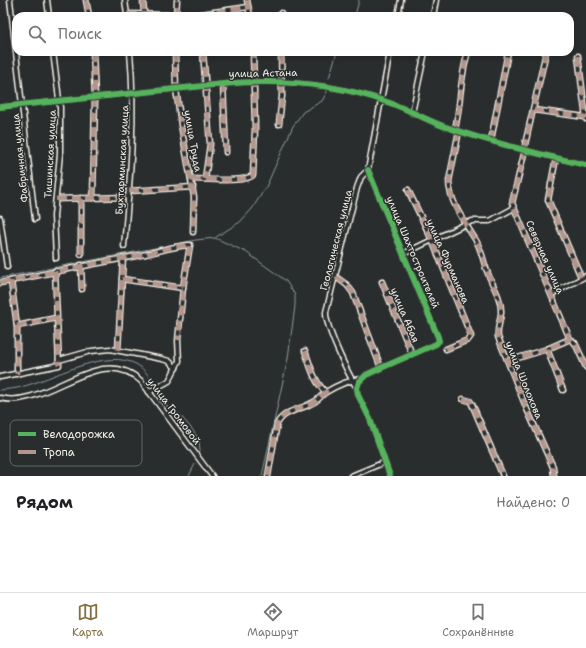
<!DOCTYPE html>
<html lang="ru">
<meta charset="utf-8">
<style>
:root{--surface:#fff;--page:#f6f6f6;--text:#202124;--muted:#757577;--line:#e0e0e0;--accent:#847042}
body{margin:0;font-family:"Shantell Sans",sans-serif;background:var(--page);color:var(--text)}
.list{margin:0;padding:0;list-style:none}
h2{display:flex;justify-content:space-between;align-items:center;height:52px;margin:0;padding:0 16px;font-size:17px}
h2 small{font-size:13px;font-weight:400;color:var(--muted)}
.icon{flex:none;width:22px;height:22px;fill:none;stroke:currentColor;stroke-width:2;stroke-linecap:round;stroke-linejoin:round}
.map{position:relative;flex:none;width:586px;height:476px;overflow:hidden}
.search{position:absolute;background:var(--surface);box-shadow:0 2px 6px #0003;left:12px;right:12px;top:12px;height:44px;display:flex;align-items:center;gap:10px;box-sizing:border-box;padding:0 14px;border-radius:12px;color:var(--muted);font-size:15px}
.sheet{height:116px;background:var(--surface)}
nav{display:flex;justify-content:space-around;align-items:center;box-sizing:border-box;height:56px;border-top:1px solid var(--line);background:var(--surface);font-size:11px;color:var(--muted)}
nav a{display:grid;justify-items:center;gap:2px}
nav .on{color:var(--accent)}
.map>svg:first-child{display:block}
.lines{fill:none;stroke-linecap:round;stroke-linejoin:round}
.stream{stroke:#8c9d9c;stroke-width:1}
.minor-casing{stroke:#f4f1e8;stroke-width:7}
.minor{stroke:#2a2d2e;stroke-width:4}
.quiet{stroke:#b2968c;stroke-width:5;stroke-dasharray:10 5;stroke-linecap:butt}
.cycleway-casing{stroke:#2a2d2e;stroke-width:8}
.cycleway{stroke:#56b35d;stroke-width:6}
.labels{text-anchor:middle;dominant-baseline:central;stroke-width:3;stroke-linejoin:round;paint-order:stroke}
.street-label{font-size:10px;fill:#f4f1e8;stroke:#2a2d2e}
.key{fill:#2a2d2e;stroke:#676866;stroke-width:1}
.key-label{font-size:11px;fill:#f4f1e8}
</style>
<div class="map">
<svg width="586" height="476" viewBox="0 0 586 476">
<rect width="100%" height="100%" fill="#2a2d2e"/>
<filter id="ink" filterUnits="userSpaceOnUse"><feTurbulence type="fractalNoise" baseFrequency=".025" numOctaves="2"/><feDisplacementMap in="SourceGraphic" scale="8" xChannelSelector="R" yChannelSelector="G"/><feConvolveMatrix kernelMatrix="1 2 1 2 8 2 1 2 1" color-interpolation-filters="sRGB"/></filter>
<g filter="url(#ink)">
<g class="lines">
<g class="stream">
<polyline points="355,16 359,0"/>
<polyline points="329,78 337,52"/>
<polyline points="216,237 240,222 252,209 266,187 293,126 303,112 322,101 328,90"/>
<polyline points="0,278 196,240 215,238 246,252 286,281 295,295 295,306 288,358 262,476"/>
<path d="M0,390C7,389 15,389 21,387C53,379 99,351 131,362C143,366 148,375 155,385"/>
<polyline points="157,390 168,408 180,415 192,429 199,440 200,451"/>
<polyline points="189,476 195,464"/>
</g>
<defs>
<g id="minor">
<polyline points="10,0 35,219"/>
<polyline points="47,0 49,16"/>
<polyline points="86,0 89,16"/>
<polyline points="125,0 127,15"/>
<polyline points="143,0 144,13"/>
<polyline points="247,0 250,16"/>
<polyline points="127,14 176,15"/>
<polyline points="176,16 177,0"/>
<polyline points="187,16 248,7"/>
<polyline points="281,16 281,13"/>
<polyline points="398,16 401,0"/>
<polyline points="433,16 436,0"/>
<polyline points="53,52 60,107 60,154 54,216 56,258"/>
<polyline points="93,52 95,97 93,198"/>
<polyline points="175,52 176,89 181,125 194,197 193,232"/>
<polyline points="203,52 210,144 205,179"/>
<polyline points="578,56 586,119"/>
<polyline points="223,84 226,152"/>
<path d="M0,107L223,84C279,79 334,83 387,102C406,108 424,119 443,126C489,142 538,154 586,165"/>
<polyline points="534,110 585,117"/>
<polyline points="412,113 425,52"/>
<polyline points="279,124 282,96 281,52"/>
<path d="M455,129C461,104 460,76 468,52"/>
<path d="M459,131L449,181C449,201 465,223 475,239C481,247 483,261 487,271C490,280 496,289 499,299C505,318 496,323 498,337L526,407L553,467L554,476"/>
<polyline points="491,140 508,52"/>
<polyline points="524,149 546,52"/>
<polyline points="525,150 512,203 570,339 575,343 586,367"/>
<polyline points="556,158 548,200 581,277"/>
<polyline points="368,170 438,337 439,341 436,344 381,368 366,375 359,382 357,388 358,395 370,419 390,476"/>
<path d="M191,179C204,179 246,183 253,175L255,129L253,52"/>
<polyline points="408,190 432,240 471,336 468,340 446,349"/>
<polyline points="129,191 193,187"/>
<polyline points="56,199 128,197"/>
<polyline points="0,218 7,267"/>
<path d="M124,246C130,181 136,117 130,52"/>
<polyline points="81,254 81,198"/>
<polyline points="403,254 472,221 490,221 514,208"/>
<polyline points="81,265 82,289"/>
<polyline points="336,277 347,285 353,293 381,368"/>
<polyline points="122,279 183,288"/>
<polyline points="11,281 17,326 17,374"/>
<polyline points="382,282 412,354"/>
<path d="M0,283C45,274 91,264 136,256C155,253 171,246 190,245L183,288L178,340L179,361L169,381L149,392"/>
<polyline points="552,294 586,276"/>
<polyline points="17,326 56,318"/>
<polyline points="547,349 563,390"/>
<polyline points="118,350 123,258"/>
<path d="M305,351C310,364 314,383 326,392"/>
<polyline points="59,360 91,351 110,349 162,359 169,361 176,368"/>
<polyline points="508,361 547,349 570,339"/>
<polyline points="0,377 59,365 55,271"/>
<path d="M357,388C349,376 325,326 326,312L357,188L361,177L368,170L390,52"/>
<path d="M0,398C47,410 99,341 141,381L212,476"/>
<polyline points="463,399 470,401 472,404 503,476"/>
<path d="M268,476L277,424C284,410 301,410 314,402C318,400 322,395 326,392C336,386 349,380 361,379"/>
<polyline points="351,476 385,462"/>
</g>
</defs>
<use href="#minor" class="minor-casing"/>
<use href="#minor" class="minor"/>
<g class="quiet">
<polyline points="86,0 89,16"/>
<polyline points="143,0 144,13"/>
<polyline points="247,0 250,16"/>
<polyline points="127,14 176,15"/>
<polyline points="176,16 177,0"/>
<polyline points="187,16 248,7"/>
<polyline points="281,16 281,13"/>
<polyline points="93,52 95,97 93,198"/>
<polyline points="175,52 176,89 181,125 194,197 193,232"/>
<polyline points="203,52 210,144 205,179"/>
<polyline points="578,56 586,119"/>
<polyline points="223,84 226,152"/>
<polyline points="534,110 585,117"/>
<polyline points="279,124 282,96 281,52"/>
<path d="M455,129C461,104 460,76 468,52"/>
<path d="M459,131L449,181C449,201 465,223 475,239C481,247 483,261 487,271C490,280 496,289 499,299C505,318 496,323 498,337L526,407L553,467L554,476"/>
<polyline points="491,140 508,52"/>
<polyline points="524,149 546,52"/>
<polyline points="525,150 512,203 570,339 575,343 586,367"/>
<polyline points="556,158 548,200 581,277"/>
<path d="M191,179C204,179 246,183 253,175L255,129L253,52"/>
<polyline points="408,190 432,240 471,336 468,340 446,349"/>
<polyline points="129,191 193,187"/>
<polyline points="56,199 128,197"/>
<polyline points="81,254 81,198"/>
<polyline points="81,265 82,289"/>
<polyline points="55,271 59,365"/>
<polyline points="336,277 347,285 353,293 381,368"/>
<polyline points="122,279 183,288"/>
<polyline points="11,281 17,326 17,374"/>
<polyline points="382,282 412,354"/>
<path d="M0,283C45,274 91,264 136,256C155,253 171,246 190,245L183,288L178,340"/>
<polyline points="17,326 56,318"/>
<polyline points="547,349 563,390"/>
<polyline points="118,350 123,258"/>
<polyline points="508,361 547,349 570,339"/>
<polyline points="463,399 470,401 472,404 503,476"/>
<path d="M268,476L277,424C284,411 298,409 311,404C317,401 321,396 326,392C314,383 310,364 305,351"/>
</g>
<defs>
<g id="cycleway">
<path d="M0,107L223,84C279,79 334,83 387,102C406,108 424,119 443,126C489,142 538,154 586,165"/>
<polyline points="368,170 438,337 439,341 436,344 381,368 366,375 359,382 357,388 358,395 370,419 390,476"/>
</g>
</defs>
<use href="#cycleway" class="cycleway-casing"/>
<use href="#cycleway" class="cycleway"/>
</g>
</g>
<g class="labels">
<g class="street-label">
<text transform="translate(263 73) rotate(-1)">улица Астана</text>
<text transform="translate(193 141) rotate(80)">улица Труда</text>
<text transform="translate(50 154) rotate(-87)">Тишинская улица</text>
<text transform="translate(20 158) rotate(-96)">Фабричная улица</text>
<text transform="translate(122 160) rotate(-87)">Бухтарминская улица</text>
<text transform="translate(336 240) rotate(-76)">Геологическая улица</text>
<text transform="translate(413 252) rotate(67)">улица Шахтостроителей</text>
<text transform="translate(545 257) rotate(66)">Северная улица</text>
<text transform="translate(448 261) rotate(66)">улица Фурманова</text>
<text transform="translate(405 315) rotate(67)">улица Абая</text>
<text transform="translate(524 380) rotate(68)">улица Шолохова</text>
<text transform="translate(174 411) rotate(53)">улица Громовой</text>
</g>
</g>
<rect x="10" y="420" width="132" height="46" rx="6" class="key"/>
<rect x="18" y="432" width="18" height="4" fill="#56b35d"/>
<rect x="18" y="450" width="18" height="4" fill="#b2968c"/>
<g class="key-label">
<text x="43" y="438">Велодорожка</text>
<text x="43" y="456">Тропа</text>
</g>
</svg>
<div class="search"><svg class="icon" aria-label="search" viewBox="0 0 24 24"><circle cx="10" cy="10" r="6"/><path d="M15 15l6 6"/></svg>Поиск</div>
</div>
<section class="sheet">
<h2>Рядом<small>Найдено: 0</small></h2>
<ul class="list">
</ul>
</section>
<nav>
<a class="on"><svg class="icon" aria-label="map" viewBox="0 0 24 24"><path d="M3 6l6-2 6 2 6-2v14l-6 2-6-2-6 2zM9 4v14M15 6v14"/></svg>Карта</a>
<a><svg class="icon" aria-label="directions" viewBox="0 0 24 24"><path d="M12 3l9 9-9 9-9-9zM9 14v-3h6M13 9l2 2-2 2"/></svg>Маршрут</a>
<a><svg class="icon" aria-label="saved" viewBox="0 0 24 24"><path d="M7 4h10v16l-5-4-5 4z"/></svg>Сохранённые</a>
</nav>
